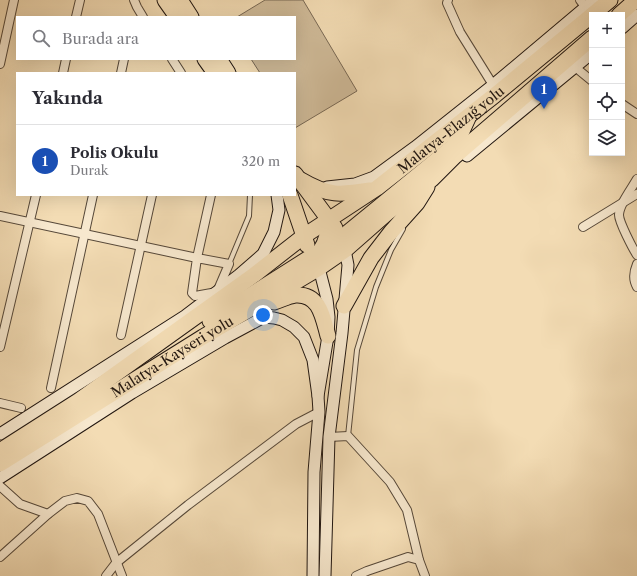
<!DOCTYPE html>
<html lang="tr">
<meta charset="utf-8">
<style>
:root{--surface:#fff;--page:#f7f7f7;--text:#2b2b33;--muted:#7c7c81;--line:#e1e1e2;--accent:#0b8043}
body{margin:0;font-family:"Libre Caslon Text",serif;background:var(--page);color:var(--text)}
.controls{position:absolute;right:12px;top:12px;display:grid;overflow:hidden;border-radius:0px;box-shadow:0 4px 16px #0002}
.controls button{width:36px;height:36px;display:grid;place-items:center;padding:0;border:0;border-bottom:1px solid var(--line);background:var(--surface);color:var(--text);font:20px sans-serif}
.you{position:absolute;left:263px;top:315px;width:14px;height:14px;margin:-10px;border:3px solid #fff;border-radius:50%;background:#1a73e8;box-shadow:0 0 0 6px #1a73e833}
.badge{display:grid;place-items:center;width:26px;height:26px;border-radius:50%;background:var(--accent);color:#fff;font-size:13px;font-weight:700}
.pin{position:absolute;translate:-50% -33px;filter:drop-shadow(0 1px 2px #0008)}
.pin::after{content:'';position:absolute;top:21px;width:14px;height:12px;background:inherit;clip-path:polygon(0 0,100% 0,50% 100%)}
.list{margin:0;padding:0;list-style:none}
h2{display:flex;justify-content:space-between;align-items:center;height:52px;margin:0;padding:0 16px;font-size:17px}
h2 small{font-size:13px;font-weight:400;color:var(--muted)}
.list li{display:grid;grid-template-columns:26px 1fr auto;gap:12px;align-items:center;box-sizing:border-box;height:72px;padding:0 16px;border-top:1px solid var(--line)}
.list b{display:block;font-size:15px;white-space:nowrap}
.list p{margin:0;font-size:13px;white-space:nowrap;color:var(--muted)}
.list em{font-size:13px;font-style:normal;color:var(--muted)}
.icon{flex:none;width:22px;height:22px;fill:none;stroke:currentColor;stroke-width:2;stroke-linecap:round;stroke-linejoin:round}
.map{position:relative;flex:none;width:637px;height:576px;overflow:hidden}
.search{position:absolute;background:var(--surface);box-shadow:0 4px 16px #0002;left:16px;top:16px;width:280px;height:44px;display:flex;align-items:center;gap:10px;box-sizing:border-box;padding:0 14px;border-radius:0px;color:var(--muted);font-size:15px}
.panel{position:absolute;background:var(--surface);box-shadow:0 4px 16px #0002;left:16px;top:72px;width:280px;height:124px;border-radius:0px}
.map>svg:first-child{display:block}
.green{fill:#cfba98;stroke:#786854}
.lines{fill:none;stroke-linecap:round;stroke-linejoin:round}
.lane-casing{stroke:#564839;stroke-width:6}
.street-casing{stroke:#564839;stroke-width:10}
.secondary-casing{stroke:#211610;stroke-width:13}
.highway-casing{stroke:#211610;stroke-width:17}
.lane{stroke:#f7e8ce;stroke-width:4}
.street{stroke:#f7e8ce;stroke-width:8}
.secondary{stroke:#f7e8ce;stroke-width:11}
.highway{stroke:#f3dcb4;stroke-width:15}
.labels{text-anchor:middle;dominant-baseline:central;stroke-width:3.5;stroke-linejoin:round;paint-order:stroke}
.street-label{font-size:14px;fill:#211610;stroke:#f7e8ce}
</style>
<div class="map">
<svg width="637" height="576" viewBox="0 0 637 576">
<rect width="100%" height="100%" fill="#f3dcb4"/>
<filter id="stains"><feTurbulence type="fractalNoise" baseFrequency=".005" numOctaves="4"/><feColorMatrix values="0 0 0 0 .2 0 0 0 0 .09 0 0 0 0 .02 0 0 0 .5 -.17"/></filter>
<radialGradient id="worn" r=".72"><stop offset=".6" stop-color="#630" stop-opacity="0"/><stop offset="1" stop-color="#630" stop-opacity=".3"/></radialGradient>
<polygon class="green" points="265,0 303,0 357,91 295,128 295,73 260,73 251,59 295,59 295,17 237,17"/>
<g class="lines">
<defs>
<g id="lane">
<polyline points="229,264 249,216 250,195"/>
<polyline points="348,436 357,350 376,287 391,250 403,229"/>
</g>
<g id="street">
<polyline points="134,0 137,7 143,17"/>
<polyline points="448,0 447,3 460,32 493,85"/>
<polyline points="580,0 585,7"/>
<polyline points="76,17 80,0"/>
<polyline points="172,59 181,73"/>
<polyline points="0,64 14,0"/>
<polyline points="575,67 592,81"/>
<polyline points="63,73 66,59"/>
<polyline points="121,73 124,59"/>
<polyline points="622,104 637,114"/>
<path d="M637,179C632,188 619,205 619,215C619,222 633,249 637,255"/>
<polyline points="0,216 197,258 229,264 217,292 195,296 192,293 197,258 211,195"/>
<polyline points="583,227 637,194"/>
<path d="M637,264C634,271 633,280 637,287"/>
<polyline points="121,335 152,195"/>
<polyline points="0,347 36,195"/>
<polyline points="51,388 93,195"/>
<polyline points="0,403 21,408"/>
<polyline points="329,437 348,436 390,482 407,510 419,560"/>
<polyline points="0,486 20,504 48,514"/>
<polyline points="0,557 48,514 65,501 77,498 88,501 98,514 122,576"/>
<polyline points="106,576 116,563 188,505 296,424 319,412"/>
<polyline points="356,576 367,571 408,557 419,560 425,576"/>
</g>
<g id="secondary">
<polyline points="622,28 637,15"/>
<polyline points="467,156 592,53"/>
<polyline points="327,187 355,184 374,177 415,147 493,85 594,0"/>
<polyline points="0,434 185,316 239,275 263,254 274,232 279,210 277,195"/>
<polyline points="0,478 132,393 225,338 264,317 274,318 282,320 294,327 304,337 313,360 318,396"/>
<polyline points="313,576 314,472 319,412 318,396 328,336 329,317 327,299 319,268"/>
<polyline points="325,576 329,437 342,333 348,265 345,250"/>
</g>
<g id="highway">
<polyline points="165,0 177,17"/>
<polyline points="180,0 191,17"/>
<polyline points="592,15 610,0"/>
<polyline points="619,15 636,0"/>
<polyline points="205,59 215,73"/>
<polyline points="219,59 228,73"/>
<polyline points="295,174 335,228"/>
<path d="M301,180C328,196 340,195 370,190"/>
<polyline points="290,195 307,245"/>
<polyline points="325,257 341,238 456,144 468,118"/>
<path d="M274,302C281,300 288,296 295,295C320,293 323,318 328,336"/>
<polyline points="344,306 371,258 391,232 417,203 427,187"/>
<path d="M210,321L320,251C327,241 328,232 329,220"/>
<path id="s1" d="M0,451L78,401L254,275L304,236L377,188L495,95L592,15"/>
<path id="s2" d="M0,464L203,337L319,268L345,250L387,213L432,179L455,156L592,38"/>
</g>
</defs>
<use href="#lane" class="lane-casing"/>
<use href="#street" class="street-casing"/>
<use href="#secondary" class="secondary-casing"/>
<use href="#highway" class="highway-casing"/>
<use href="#lane" class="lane"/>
<use href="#street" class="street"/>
<use href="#secondary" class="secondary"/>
<use href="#highway" class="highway"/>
</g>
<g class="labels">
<g class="street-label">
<text stroke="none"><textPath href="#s1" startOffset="554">Malatya-Elazığ yolu</textPath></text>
<text stroke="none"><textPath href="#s2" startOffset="203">Malatya-Kayseri yolu</textPath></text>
</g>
</g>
<rect width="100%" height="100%" filter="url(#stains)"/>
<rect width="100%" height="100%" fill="url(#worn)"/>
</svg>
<div class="controls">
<button>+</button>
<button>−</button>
<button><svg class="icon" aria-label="locate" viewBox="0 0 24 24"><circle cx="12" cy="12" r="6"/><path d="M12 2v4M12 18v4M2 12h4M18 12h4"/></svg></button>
<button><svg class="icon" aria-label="layers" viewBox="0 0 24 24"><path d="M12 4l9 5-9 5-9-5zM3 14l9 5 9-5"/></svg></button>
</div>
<div class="you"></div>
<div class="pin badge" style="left:544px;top:109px;background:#1a4fb4">1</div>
<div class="search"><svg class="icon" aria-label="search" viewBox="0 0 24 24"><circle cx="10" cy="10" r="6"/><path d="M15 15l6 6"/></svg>Burada ara</div>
<section class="panel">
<h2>Yakında<small></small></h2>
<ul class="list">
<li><span class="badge" style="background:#1a4fb4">1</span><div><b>Polis Okulu</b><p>Durak</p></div><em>320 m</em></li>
</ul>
</section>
</div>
